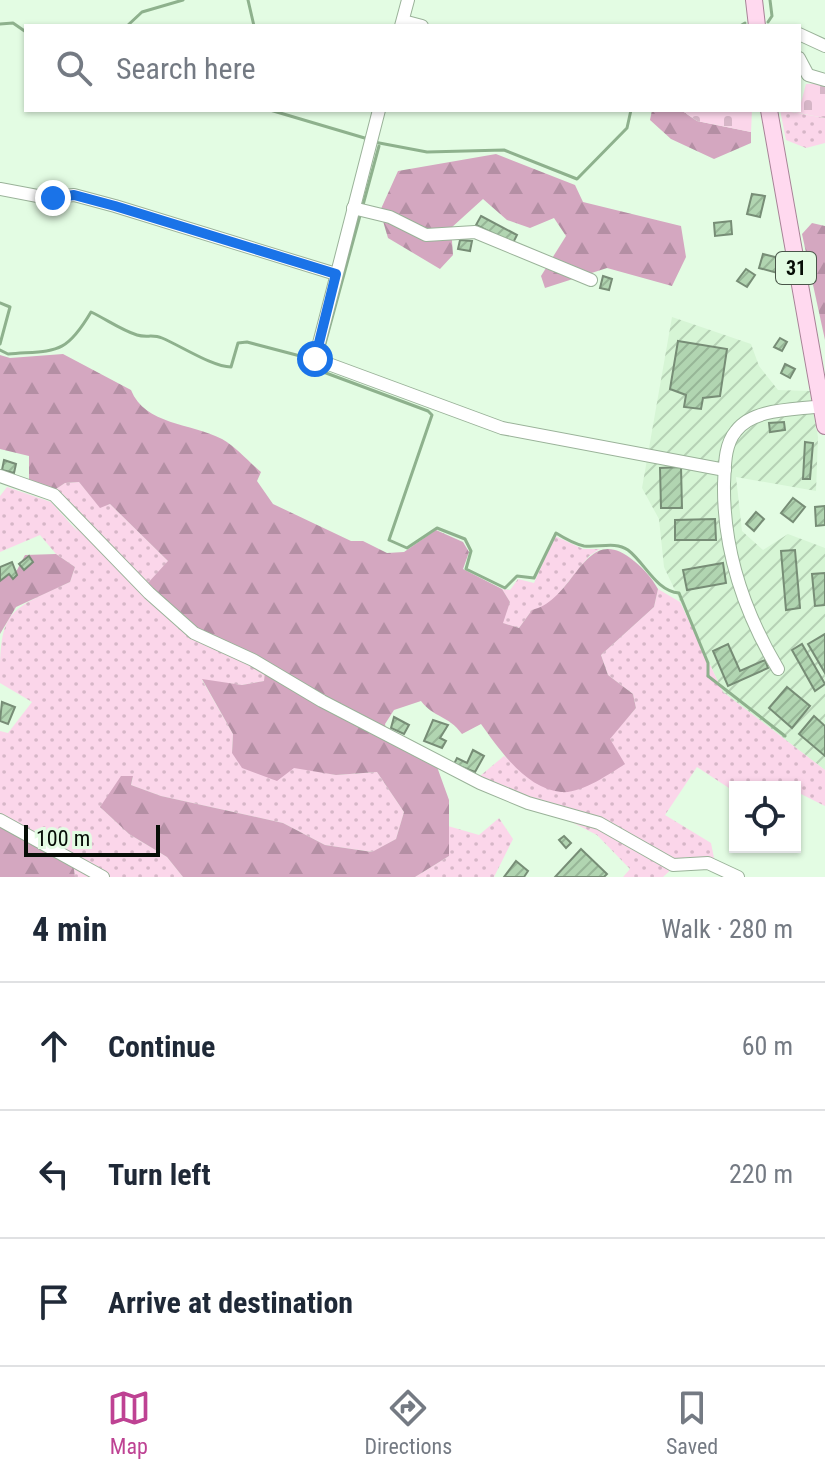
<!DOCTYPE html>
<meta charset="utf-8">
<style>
:root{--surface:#fff;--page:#f6f6f7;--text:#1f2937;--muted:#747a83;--line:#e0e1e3;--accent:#be4293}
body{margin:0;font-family:"Roboto Condensed",sans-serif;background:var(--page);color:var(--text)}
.controls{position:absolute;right:24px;bottom:24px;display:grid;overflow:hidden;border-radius:0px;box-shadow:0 2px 6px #0004}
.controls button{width:72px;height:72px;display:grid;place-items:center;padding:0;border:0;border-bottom:2px solid var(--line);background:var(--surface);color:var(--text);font:40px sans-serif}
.scale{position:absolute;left:24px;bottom:20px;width:136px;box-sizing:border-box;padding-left:8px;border:4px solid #070e07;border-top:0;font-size:22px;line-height:28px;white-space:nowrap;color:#070e07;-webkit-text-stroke:6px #e3fce3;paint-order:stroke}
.stop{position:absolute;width:24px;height:24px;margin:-18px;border:6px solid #1a73e8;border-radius:50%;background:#fff}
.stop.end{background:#1a73e8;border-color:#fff;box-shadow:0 2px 8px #0008}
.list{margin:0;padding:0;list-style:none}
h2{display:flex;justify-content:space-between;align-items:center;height:104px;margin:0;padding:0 32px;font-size:34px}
h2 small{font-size:26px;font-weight:400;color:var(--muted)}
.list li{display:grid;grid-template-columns:52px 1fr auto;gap:24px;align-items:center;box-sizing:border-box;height:128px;padding:0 32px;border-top:2px solid var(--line)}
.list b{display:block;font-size:30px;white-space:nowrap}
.list em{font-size:26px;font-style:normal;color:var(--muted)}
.icon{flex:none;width:44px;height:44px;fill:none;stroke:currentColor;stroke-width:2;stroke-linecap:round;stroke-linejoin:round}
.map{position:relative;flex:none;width:825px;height:877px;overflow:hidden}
.search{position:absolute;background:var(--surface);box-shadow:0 2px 6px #0004;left:24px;right:24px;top:24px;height:88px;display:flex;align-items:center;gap:20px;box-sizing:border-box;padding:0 28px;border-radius:0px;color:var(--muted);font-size:30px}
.sheet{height:488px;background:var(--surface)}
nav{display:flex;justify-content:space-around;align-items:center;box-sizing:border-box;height:112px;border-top:2px solid var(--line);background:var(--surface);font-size:22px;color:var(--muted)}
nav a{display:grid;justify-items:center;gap:4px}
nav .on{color:var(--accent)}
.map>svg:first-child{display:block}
.industrial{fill:url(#industrial-furrows)}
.grass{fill:url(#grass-dots)}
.forest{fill:url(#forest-firs)}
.cemetery{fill:url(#cemetery-stones)}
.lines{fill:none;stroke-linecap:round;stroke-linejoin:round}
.stream{stroke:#8eb18d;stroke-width:3}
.building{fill:url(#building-hatch);stroke:#778d76;stroke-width:2}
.minor-casing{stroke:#9ab299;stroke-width:14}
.major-casing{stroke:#a88297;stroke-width:18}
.minor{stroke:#fff;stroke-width:12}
.major{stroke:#ffd9ef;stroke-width:16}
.route{stroke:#1a73e8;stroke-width:10}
.labels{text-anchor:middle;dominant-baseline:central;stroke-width:6;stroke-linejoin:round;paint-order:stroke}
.shield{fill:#e3fce3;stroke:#495549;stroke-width:2}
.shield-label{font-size:20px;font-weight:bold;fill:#070e07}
</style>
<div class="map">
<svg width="825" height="877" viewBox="0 0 825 877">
<defs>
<pattern id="industrial-furrows" width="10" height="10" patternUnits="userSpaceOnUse" patternTransform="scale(2)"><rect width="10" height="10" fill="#d6f5d5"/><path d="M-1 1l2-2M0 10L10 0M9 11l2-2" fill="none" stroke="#b6d1b5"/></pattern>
<pattern id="grass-dots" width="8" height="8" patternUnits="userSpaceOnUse" patternTransform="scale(2)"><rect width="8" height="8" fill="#fbd6ea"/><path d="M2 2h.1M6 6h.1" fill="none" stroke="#d6b6c7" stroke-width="1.8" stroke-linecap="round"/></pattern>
<pattern id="forest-firs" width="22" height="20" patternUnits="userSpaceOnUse" patternTransform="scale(2)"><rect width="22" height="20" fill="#d4a7c0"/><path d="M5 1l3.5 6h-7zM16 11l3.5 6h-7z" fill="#b48fa4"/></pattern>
<pattern id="cemetery-stones" width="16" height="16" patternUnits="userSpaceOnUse" patternTransform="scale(2)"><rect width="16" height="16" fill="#fbd6ea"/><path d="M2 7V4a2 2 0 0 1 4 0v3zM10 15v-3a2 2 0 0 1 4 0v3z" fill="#d6b6c7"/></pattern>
<pattern id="building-hatch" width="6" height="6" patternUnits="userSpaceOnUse" patternTransform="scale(2)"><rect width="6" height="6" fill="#b1d5b1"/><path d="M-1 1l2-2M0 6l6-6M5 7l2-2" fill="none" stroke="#97b697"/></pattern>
</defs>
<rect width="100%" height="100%" fill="#e3fce3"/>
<polygon class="industrial" points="672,317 751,344 759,366 778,390 810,391 818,437 816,491 736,477 742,531 763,550 788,534 825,548 825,770 723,692 664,567 659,519 642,488"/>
<g class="grass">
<polygon points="780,110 825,118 825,143 806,148 786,140"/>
<path d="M79,482L100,507L110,504L169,562L148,584L241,649L267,661L264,681L242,685L202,680L233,734L232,753L336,775L377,772L404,812L396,839L373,852L325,845L283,823L161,796L131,785L133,777L100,807L129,834L167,857L183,877H75L73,862L0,823V731L8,733L32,702L0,683C0,611 6,611 70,582L75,567L56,554L40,535L0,552V496L7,487L51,502L78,532L53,491L65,483Z"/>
<polygon points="555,536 583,549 600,549 589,556 548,607 532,610 519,628 502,623 510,602 502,589 510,590 518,579 534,583"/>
<path d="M658,589L680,602L723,692L825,770V806L795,791V787L776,781L771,787H735V792L697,767L665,815L711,843L714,858L685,857L663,877H623L630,869L597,835L480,776L504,756C556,800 566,798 624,764L609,739L636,708L633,694L608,675L601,655L654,607Z"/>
<polygon points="499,818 513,839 494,877 415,877 449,856 448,826 479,835"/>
</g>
<g class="forest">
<polygon points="652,110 681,110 697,121 751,132 751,143 714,159 671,139 650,120"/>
<polygon points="496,154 575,185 583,202 681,226 686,257 672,286 607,268 545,288 541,276 566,236 554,218 530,228 507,220 483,199 451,228 453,255 440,269 388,238 380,211 398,171"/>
<polygon points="812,223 825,226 825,340 802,234"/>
<path d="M63,354L131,390C145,425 191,423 222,439C236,447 249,462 261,472L257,481L273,504L351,541H363L387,553L404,552L436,530L463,542L469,552L463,569L502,589L510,602L503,623L519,628L532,610C576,601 584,519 634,561C645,570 651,577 658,589L654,607L601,655L608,675L633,694L636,708L610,739L625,764C609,774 581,794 561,792C526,789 499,749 481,724L462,734C448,715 434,718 421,701L394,710L385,724L388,737L436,764L449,800V856L415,877H183L167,857L129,834L100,807L121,776H133L131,785L161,796L283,823L325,845L372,852L396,839L404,812L377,772L336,775L294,768L277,781L242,768L232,753L233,734L202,679L242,685L264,681L266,661L196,628L147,584L168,561L110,504L100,508L79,482L65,483L53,491L29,481V456L0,449V355L10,358Z"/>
<polygon points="56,554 75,567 70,582 16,607 0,634 0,580 17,570 25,555"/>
<polygon points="0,823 73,862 75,877 0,877"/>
</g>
<g class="cemetery">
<polygon points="825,83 825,118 793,112 799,110 806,84"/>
<polygon points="681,110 752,110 751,132 697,121"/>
</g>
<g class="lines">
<g class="stream">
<polyline points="248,0 254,26"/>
<polyline points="768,22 772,16 770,0"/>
<polyline points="0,24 13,23 26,32"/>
<polyline points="127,26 142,12 183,0"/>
<polyline points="740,26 745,23"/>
<polyline points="270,110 368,139"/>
<polyline points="374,142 427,152 504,150 577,179 627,128 631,110"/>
<polyline points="363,205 379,146"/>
<polyline points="0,303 10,307 0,344"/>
<path d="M0,350L8,354C56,350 65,356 91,312C106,319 121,330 137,335C146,338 153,334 162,338C181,346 213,367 231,367L238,343L247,342L304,357L318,370L428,411L432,415L389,540L407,548L437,528L465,539L471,551L466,569L505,588L517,576L534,578L556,533C564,538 575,544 584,546C598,548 615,541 628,550C645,563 656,591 679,593L708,663V676L785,736"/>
<polyline points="323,351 361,212"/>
</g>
</g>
<g class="building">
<polygon points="752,194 765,196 760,217 747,214"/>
<polygon points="481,216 517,235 513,243 476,225"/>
<polygon points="731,221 732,234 715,236 714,223"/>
<polygon points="460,240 472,241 470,251 458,249"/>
<polygon points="763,254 787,260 785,275 759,268"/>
<polygon points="746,269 755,275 747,287 737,281"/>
<polygon points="603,276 612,279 609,290 600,288"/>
<polygon points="780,338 787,342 782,351 774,347"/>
<polygon points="678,341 727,349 720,396 703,398 701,409 684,407 686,395 670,389"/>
<polygon points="785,364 795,369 790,378 781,373"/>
<polygon points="784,422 785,430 770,432 769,423"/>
<polygon points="805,442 813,443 810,479 803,479"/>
<polygon points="4,460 16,464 14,473 2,470"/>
<polygon points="681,467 682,508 661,508 660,468"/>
<polygon points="793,498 805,507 793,522 781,513"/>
<polygon points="825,506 825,525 816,526 815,507"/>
<polygon points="756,512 764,519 754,531 746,524"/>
<polygon points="715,519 716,540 675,540 675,520"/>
<polygon points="795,550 800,608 786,610 781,551"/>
<polygon points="29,556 33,562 24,570 19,564"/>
<polygon points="12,562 17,575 13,579 9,574 0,581 0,567"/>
<polygon points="723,563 726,583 687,590 683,570"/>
<polygon points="825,573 825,605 815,606 812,574"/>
<polygon points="825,634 825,673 808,644"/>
<polygon points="728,644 740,671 765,660 768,668 728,686 713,651"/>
<polygon points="802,644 825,684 815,691 792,650"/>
<polygon points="787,687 810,706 792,728 769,708"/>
<polygon points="2,702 15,707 8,724 0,721"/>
<polygon points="814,716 825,726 825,756 799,734"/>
<polygon points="394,717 409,725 404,734 391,728"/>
<polygon points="433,720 448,725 440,738 446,741 442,748 424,741"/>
<polygon points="473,750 484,756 475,772 454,764 457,758 467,763"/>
<polygon points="564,836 571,843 566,848 559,840"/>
<polygon points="581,849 607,874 604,877 555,877"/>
<polygon points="516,861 528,871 524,877 504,877"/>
</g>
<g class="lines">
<defs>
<g id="minor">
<polyline points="403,21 422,26"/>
<polyline points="401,26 408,0"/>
<polyline points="799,34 825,46"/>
<polyline points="799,58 808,75 825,80"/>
<polyline points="379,110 315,359 502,428 725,470"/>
<polyline points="0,189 48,198 74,195 115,206 336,274"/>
<polyline points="353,208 390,217 426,235 475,232 591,280"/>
<polyline points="0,476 54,495 149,593 194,633 253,660 322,701 480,783 528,803 599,823 673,865 708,863 738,877"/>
<path d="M778,669C744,612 723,552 724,484C725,467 724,445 736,431C753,408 795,410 822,406"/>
<polyline points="0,820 103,877"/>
</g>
<g id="major">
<polyline points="754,0 757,26"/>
<polyline points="769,110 825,426"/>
</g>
</defs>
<use href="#minor" class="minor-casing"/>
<use href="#major" class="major-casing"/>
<use href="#minor" class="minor"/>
<use href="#major" class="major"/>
</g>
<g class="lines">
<polyline class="route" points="53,198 74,195 115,206 336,274 315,359"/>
</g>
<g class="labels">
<rect class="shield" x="776" y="252" width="40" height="32" rx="6"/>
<g class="shield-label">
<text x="796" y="268">31</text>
</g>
</g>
</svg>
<div class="controls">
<button><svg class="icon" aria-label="locate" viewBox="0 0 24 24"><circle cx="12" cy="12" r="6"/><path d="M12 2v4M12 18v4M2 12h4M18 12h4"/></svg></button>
</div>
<div class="scale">100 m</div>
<div class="stop" style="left:315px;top:359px"></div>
<div class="stop end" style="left:53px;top:198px"></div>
<div class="search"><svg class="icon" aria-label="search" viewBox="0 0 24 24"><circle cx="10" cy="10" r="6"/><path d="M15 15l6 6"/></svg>Search here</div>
</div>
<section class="sheet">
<h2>4 min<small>Walk · 280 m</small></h2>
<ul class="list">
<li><svg class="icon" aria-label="ahead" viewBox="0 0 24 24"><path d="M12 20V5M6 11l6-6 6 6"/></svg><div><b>Continue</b></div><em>60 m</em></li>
<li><svg class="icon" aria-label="left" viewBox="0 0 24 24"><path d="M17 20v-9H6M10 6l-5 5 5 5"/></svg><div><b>Turn left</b></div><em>220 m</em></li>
<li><svg class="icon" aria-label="arrive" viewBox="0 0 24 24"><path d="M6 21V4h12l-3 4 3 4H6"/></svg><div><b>Arrive at destination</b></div></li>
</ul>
</section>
<nav>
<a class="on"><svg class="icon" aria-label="map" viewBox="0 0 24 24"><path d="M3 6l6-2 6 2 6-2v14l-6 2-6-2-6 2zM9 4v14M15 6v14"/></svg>Map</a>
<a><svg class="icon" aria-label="directions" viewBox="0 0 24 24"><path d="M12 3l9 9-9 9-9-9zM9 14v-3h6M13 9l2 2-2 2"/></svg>Directions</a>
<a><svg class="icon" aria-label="saved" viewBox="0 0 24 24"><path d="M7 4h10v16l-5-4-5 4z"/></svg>Saved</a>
</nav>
